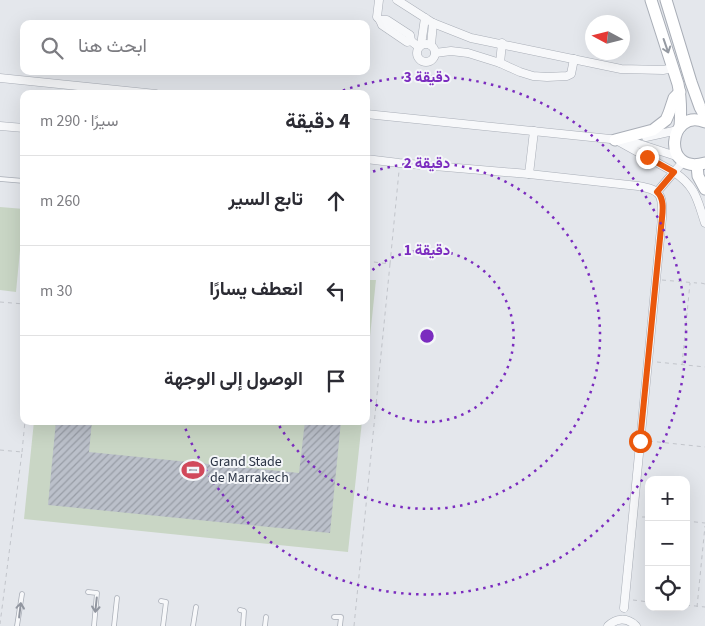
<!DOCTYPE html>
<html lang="ar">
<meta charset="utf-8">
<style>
:root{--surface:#fff;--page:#f7f7f7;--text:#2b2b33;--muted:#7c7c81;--line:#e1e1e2}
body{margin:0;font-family:"Source Sans 3",Vazirmatn,sans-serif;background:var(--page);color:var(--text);direction:rtl}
.controls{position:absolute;right:15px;bottom:15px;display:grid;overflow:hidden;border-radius:10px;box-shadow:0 5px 20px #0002}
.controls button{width:45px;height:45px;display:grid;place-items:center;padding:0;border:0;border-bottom:1px solid var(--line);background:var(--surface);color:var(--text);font:25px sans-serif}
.compass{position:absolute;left:585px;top:15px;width:45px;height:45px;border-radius:50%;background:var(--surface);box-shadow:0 5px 20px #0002;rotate:277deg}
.stop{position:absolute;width:15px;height:15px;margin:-11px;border:4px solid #ea580c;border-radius:50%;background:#fff}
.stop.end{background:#ea580c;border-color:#fff;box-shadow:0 1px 5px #0008}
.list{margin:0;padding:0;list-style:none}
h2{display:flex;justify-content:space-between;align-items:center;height:65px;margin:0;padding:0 20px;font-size:21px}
h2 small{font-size:16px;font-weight:400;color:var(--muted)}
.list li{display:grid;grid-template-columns:32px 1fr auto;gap:15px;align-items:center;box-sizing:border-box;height:90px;padding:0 20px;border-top:1px solid var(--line)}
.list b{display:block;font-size:19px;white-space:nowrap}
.list em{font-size:16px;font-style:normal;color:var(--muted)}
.icon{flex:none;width:28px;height:28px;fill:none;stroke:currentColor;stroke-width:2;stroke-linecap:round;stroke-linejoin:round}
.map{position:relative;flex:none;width:705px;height:626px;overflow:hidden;direction:ltr}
.search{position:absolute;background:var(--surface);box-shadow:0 5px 20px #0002;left:20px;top:20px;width:350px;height:55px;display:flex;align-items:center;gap:12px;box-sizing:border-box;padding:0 18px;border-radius:10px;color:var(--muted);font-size:19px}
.panel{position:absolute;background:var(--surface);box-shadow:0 5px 20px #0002;left:20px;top:90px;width:350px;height:335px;border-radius:10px;direction:rtl}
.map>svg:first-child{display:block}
.green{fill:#c9d6c5}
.building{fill:url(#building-hatch)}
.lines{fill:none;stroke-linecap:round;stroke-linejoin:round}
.lane-casing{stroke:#a9aeb7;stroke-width:5.5}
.street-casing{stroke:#a9aeb7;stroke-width:9}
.secondary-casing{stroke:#a9aeb7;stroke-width:13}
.path{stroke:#c2c5cb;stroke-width:1;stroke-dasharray:4 4;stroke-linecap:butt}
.lane{stroke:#f7f8fa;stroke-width:4}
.street{stroke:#f7f8fa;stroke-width:8}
.secondary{stroke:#fff;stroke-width:11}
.oneway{stroke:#959aa2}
.oneway2{stroke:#9196a0}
.route{stroke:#ea580c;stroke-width:6}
.ring{fill:none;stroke:#7b2cbf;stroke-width:2.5;stroke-dasharray:2.5 5}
.labels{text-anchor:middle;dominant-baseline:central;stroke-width:4;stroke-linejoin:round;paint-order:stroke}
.poi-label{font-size:14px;fill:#2b3445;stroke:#f4f6f9;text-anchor:start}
.centre{fill:#7b2cbf;stroke:#f4f6f9;stroke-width:2.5}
.ring-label{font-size:15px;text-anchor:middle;font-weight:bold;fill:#7b2cbf;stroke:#f4f6f9;stroke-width:4;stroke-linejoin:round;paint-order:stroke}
</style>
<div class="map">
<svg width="705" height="626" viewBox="0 0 705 626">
<defs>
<pattern id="building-hatch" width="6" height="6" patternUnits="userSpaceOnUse" patternTransform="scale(1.25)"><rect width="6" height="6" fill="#bbc0ca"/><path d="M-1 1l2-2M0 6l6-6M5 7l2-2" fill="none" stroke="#989da6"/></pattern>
</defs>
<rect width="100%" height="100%" fill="#e4e7ec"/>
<g class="green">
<polygon points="0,207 24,209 16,292 0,290"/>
<polygon points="366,280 376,280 366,374"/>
<polygon points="34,421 362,421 348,552 24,519"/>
</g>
<polygon class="building" points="56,421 92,421 89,452 299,473 305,421 341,421 330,533 48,505"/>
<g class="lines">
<defs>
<g id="lane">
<polyline points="0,179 24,181"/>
<polyline points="88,592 97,593 94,626"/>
<polyline points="161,601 166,602 163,626"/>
<polyline points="240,610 244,611 243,626"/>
<polyline points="334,617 341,617 340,626"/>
<polyline points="17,626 22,594"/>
<polyline points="114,626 117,598"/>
<polyline points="193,626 196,607"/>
<polyline points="265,626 266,617"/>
</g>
<g id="street">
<polyline points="379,0 377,17 380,20 382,25 407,42 411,41 419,47"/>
<polyline points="397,0 433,23 471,38 621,69 663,70 674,68"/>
<polyline points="380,20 387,20 410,35 411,41"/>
<circle cx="426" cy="53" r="9"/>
<polyline points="421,45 425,18"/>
<polyline points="431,45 433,23"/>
<polyline points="435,53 451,51 468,53 500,63 520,72 533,76 547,77 567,76 571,74 574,59"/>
<polyline points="500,63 502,43"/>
<polyline points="0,78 156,94"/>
<polyline points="366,114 630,141 679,157"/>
<polyline points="0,126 24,128"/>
<polyline points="646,137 678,130"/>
<polyline points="618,141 674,172 657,192"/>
<path d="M366,159L399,163L529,174L638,186C661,190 663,194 662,218L624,608"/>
<path d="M684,161L674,172C696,187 697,199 705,223"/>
<polyline points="529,174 534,131"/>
<path d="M608,626C616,618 627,617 636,626"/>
</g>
<g id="secondary">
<path d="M651,0L678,84C681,98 681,113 680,127"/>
<polyline points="666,0 691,82 700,107 705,116"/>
<path d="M705,122C668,107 661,176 705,163"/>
<polyline points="615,140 653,130 666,120 669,113 674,98 680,92"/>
<polyline points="697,165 698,176 705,189"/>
</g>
</defs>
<use href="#lane" class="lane-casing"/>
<use href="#street" class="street-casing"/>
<use href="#secondary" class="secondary-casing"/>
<g class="path">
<polyline points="366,261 390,264 399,171"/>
<polyline points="662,280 697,283"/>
<polyline points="701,283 705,284"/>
<polyline points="0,302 24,304"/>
<polyline points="657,362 705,367"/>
<polyline points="682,365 690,283"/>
<polyline points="649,441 705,447"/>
<polyline points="0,450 22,452 0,624"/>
<polyline points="22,452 25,421"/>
<polyline points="642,517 649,517"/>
<polyline points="686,521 705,523"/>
<polyline points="633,600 649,602"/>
<polyline points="686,605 705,607"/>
<polyline points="697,607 705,526"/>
<polyline points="354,626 390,264"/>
</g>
<use href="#lane" class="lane"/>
<use href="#street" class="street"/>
<use href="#secondary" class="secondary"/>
</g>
<defs><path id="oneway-shaft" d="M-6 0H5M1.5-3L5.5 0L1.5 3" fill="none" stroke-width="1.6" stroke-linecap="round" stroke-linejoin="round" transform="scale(1.25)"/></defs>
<use class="oneway" href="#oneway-shaft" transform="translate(666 46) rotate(71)"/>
<g class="oneway2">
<use href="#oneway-shaft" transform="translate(96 605) rotate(96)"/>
<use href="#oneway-shaft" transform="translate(20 610) rotate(-83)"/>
</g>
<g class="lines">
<path class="route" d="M640,441L662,218C663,209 664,198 657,192L674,172L647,157"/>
</g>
<g class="ring">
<path d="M367 275A86 86 0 1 1 367 397"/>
<path d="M366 174A173 173 0 1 1 277 422"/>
<path d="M336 93A259 259 0 1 1 183 422"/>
</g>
<defs>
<symbol id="stadium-bare" viewBox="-9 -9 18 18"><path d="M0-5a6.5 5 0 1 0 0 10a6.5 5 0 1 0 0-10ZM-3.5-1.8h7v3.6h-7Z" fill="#d1495b" stroke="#f4f6f9" stroke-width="2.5" paint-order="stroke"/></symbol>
</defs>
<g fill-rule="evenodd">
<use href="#stadium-bare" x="177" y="454" width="32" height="32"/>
</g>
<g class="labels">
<g class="poi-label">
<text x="210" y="462">Grand Stade<tspan x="210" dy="16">de Marrakech</tspan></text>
</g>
</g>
<circle cx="427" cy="336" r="8" class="centre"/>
<g class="ring-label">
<text x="427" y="82">3 دقيقة</text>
<text x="427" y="168">2 دقيقة</text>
<text x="427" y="255">1 دقيقة</text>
</g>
</svg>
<div class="controls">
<button>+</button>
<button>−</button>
<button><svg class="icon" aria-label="locate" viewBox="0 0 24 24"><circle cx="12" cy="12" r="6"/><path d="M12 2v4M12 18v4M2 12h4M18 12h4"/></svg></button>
</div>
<svg class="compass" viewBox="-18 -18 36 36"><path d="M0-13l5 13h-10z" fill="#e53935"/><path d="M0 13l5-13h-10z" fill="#7c7c81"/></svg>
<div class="stop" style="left:640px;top:441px"></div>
<div class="stop end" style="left:647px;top:157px"></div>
<div class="search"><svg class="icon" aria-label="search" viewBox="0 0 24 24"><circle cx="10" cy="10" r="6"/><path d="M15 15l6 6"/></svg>ابحث هنا</div>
<section class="panel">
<h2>4 دقيقة<small>سيرًا · 290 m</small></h2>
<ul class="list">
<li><svg class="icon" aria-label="ahead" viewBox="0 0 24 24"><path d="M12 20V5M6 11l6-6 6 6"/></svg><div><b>تابع السير</b></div><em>260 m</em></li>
<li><svg class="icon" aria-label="left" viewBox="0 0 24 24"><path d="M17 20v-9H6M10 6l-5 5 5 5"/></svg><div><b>انعطف يسارًا</b></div><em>30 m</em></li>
<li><svg class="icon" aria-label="arrive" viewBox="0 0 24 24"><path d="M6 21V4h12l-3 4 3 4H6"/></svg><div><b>الوصول إلى الوجهة</b></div></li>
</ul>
</section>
</div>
